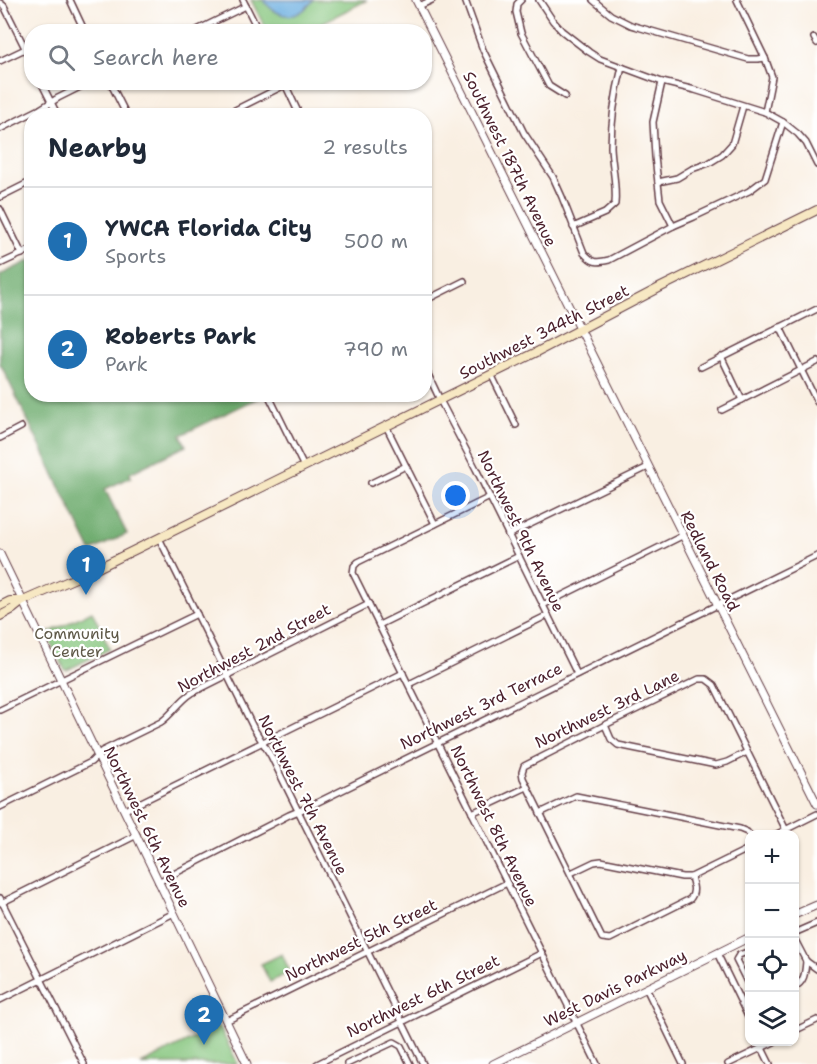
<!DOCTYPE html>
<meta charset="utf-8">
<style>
:root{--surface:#fff;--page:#f6f6f7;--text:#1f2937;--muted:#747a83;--line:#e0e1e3;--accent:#1f6fb2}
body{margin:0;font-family:"Shantell Sans",sans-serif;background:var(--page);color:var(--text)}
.controls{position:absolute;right:18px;bottom:18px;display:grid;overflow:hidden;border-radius:12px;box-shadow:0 2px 4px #0004}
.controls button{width:54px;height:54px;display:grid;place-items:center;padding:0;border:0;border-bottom:2px solid var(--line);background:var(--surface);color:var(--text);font:30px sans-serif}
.you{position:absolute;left:456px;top:496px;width:21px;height:21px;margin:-15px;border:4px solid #fff;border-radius:50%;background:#1a73e8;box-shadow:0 0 0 9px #1a73e833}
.badge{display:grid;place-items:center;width:39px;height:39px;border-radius:50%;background:var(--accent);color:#fff;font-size:20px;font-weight:700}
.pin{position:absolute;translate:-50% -50px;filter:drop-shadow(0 2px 3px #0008)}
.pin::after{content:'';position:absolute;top:32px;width:21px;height:18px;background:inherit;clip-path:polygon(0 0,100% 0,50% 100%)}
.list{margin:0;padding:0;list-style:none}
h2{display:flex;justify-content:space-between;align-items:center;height:78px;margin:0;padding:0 24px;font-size:26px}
h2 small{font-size:20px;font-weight:400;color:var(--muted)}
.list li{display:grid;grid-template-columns:39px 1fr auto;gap:18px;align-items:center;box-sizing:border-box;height:108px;padding:0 24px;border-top:2px solid var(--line)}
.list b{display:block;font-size:22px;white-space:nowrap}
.list p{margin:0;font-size:20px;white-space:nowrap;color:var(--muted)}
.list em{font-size:20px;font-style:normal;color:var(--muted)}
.icon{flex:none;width:33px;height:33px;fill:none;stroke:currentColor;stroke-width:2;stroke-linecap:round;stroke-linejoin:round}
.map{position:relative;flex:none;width:817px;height:1064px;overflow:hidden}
.search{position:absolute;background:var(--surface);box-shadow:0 2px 4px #0004;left:24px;top:24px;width:408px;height:66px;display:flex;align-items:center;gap:15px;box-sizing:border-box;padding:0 21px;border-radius:24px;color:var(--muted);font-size:22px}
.panel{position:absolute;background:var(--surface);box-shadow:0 2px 4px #0004;left:24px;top:108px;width:408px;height:294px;border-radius:24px}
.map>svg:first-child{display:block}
.green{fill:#85c57d;stroke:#687254;stroke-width:1.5}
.forest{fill:#6caa6c;stroke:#5b644c;stroke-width:1.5}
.water{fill:#6baee0;stroke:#5a6686;stroke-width:1.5}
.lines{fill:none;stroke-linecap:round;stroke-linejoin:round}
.minor-casing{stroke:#643e46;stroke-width:8}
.tertiary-casing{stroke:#643e46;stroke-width:9}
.secondary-casing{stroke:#643e46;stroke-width:10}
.minor{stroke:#fff;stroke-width:5}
.tertiary{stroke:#fff;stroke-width:7}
.secondary{stroke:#f7e8c3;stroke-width:8}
.labels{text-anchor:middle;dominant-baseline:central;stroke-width:4.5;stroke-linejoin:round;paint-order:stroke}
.street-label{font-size:16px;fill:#4a1f2b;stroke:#fff}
.park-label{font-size:16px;fill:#5f5948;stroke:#fff}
</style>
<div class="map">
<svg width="817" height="1064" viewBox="0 0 817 1064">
<rect width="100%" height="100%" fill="#fff"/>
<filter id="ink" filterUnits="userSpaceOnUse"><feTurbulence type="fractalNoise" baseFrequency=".0167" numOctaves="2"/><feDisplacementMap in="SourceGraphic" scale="12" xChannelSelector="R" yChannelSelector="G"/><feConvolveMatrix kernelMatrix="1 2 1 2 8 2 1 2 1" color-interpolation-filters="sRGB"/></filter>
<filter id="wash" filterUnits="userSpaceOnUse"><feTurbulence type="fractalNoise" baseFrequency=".008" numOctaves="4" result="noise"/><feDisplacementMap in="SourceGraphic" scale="24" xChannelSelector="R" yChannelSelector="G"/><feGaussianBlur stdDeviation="1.35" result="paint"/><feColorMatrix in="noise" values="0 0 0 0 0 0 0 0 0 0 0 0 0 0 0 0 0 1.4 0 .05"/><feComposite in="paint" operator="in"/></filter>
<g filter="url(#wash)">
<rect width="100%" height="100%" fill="#f9efe2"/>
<g class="green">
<polygon points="251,0 367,0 304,32 267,31"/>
<polygon points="92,611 110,649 67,670 65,670 46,634"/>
<polygon points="282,954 290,972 270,982 261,964"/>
<polygon points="219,1026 238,1064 141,1064"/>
</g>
<polygon class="forest" points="31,260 32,394 259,394 260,397 181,435 186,446 130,473 131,477 105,489 127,534 91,551 0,363 0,275"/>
<path class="water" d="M263,0H313C298,21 279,20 263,0Z"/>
</g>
<g filter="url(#ink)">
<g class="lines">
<defs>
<g id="minor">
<polyline points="70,0 85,32"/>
<polyline points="243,0 259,32"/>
<path d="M465,0L483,50L524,133L553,177L562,197L584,253C593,263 596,263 609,260L673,226L694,217L749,191L765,179L783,122"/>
<polyline points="521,0 517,4 516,12 521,33 549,86 565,96"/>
<polyline points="539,0 553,21 562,31 589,52 600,59 662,82 695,90 765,112 783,122 798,134 806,143 817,165"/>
<polyline points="593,0 611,15 631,25 748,59 758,59 765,58"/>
<polyline points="737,0 765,58 772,77 765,112"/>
<polyline points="0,3 4,6 32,62"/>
<polyline points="419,6 432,0"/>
<polyline points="193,32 246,6"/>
<polyline points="814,38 817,43"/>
<polyline points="0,61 25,49"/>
<polyline points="41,82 58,116"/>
<polyline points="110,82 127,116"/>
<polyline points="284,82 300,116"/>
<polyline points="662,82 653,122 655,157 660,200 673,226"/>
<polyline points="223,116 285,85"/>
<polyline points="0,129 40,109 58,98 90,82"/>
<polyline points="658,182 677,178 692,169 709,163 722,155 732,144 743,106"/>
<polyline points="0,197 32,181"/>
<polyline points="0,209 22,254"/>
<path d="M573,227L605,213L615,204C617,185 612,167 611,147C611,118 615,95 622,67"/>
<polyline points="0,264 32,249"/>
<polyline points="424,301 464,281"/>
<polyline points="780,327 817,402"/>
<polyline points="721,356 742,400"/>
<polyline points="424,366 442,404 476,469 577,674"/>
<polyline points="701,367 817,309"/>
<polyline points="491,374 516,425"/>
<polyline points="268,394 304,467"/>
<polyline points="722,410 817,362"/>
<polyline points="386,426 435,524"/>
<polyline points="0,438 21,427"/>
<polyline points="371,483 406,466"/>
<polyline points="490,497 358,562 354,566 353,573 597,1064"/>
<polyline points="508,535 648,467"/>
<polyline points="159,538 253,727 271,756 423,1064"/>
<polyline points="543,605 682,536"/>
<polyline points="379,625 519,556"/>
<polyline points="409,684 548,615"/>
<polyline points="0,710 197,614"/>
<polyline points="605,725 611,739 618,745 716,765 727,762 747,752"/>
<path d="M0,807L91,762L102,751L161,722C173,714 179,701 192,693L369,604"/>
<polyline points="125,810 403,673"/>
<polyline points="472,813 527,787"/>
<polyline points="540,813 576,796 740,829 747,832 750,835"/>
<polyline points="777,834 817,814"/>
<polyline points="571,873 594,862 601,861 682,877 691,877 750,848"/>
<path d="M691,877C693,885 696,892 690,899L610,939L602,938L523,778L522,772L524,766L605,725L699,679H706L714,685L786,830"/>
<polyline points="158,882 289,815 306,808 817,556"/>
<polyline points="0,898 84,1064"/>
<polyline points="1,903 137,835"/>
<polyline points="794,933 817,923"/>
<polyline points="794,938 806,961 817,969"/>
<polyline points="750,951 739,955 736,960 750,988"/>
<polyline points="717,953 750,1021"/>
<path d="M794,987C805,982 805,972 806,961"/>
<polyline points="646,988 683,1064"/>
<polyline points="0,1000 174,913"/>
<polyline points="226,1021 507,883"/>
<polyline points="794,1031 817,1020"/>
<polyline points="759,1042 770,1064"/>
<polyline points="317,1064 542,953"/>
<polyline points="347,1064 394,1042 401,1046 410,1064"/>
<polyline points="728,1064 774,1042"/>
</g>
<g id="tertiary">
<polyline points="416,0 817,804"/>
<polyline points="0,554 247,1064"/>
<polyline points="794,915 817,905"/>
<polyline points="493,1064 750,937"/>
</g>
<g id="secondary">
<polyline points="0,606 10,601 23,601"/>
<polyline points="0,616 13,609 23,601 96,569 535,353 661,287 817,210"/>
</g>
</defs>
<use href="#minor" class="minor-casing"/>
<use href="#tertiary" class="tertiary-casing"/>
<use href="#secondary" class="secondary-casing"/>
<use href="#minor" class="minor"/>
<use href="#tertiary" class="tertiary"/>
<use href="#secondary" class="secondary"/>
</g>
</g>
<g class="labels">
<g class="street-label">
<text transform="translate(510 159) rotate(64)">Southwest 187th Avenue</text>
<text transform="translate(544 332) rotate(-27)">Southwest 344th Street</text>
<text transform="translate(521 531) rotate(64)">Northwest 9th Avenue</text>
<text transform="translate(710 561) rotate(63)">Redland Road</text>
<text transform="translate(254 648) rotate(-28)">Northwest 2nd Street</text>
<text transform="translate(481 706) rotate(-26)">Northwest 3rd Terrace</text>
<text transform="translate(607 709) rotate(-26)">Northwest 3rd Lane</text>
<text transform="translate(303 795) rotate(63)">Northwest 7th Avenue</text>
<text transform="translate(494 826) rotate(64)">Northwest 8th Avenue</text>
<text transform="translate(147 827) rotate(64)">Northwest 6th Avenue</text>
<text transform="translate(361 940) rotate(-26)">Northwest 5th Street</text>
<text transform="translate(615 988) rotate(-26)">West Davis Parkway</text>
<text transform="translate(423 996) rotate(-26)">Northwest 6th Street</text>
</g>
<g class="park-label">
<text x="77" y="633">Community<tspan x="77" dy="18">Center</tspan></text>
</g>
</g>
</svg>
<div class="controls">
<button>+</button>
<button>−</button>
<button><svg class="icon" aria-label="locate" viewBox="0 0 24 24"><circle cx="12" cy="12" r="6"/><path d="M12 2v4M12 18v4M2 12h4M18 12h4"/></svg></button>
<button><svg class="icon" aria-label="layers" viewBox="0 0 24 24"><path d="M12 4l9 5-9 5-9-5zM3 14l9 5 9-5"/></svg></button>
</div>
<div class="you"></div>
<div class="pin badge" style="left:86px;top:595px">1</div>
<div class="pin badge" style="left:204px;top:1045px">2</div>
<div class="search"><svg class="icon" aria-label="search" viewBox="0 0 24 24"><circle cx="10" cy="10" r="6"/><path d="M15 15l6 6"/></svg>Search here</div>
<section class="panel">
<h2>Nearby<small>2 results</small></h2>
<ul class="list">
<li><span class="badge">1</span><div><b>YWCA Florida City</b><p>Sports</p></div><em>500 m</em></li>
<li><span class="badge">2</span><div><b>Roberts Park</b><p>Park</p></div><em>790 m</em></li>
</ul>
</section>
</div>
